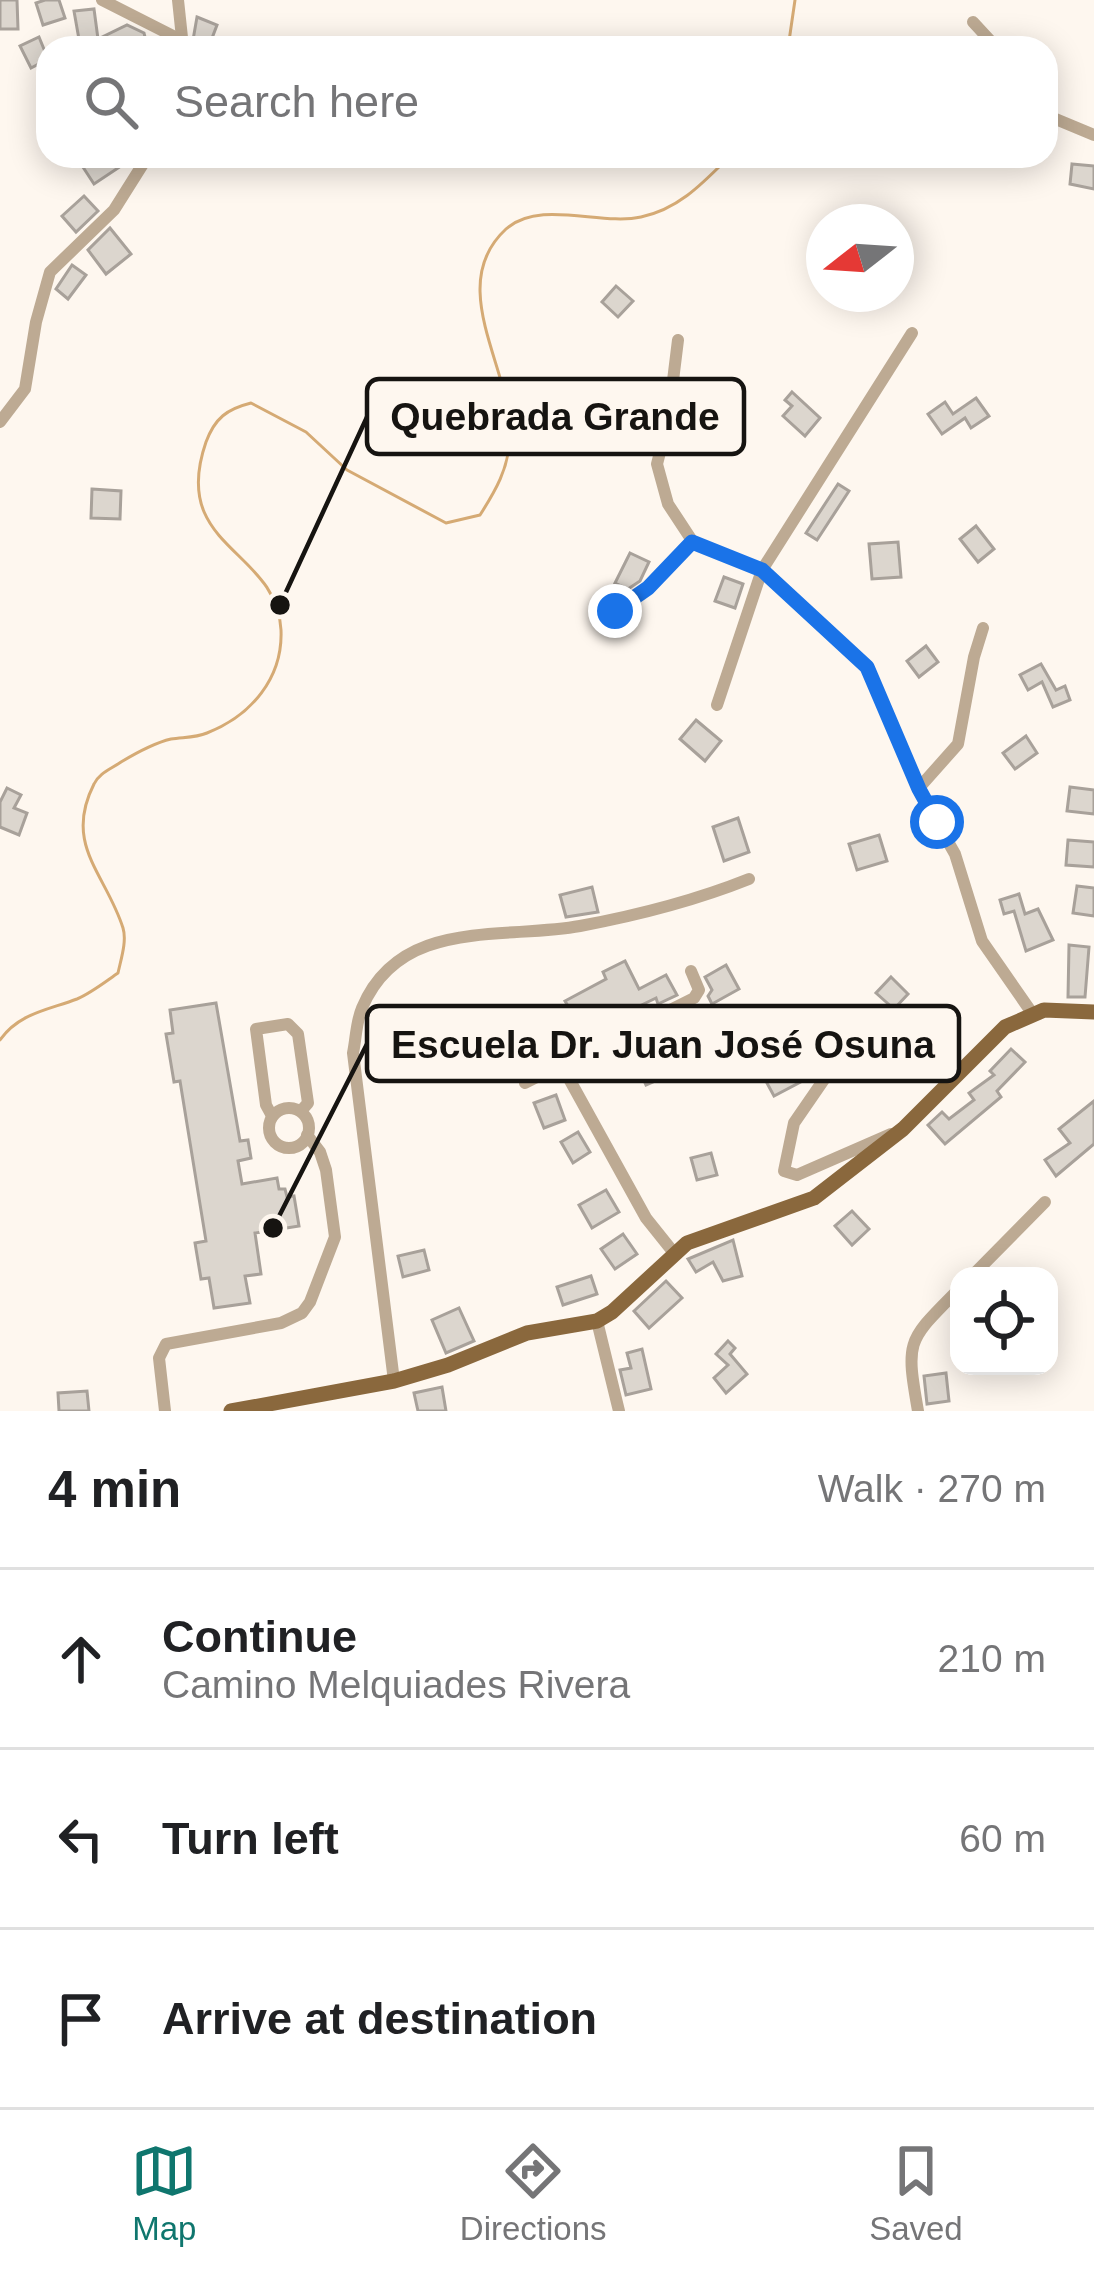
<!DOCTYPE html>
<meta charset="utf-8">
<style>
:root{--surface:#fff;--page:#f2f2f2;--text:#202124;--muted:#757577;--line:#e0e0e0;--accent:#0f766e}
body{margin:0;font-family:Arial,sans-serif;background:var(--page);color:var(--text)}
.controls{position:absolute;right:36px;bottom:36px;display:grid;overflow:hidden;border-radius:24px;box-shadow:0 6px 30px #0003}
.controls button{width:108px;height:108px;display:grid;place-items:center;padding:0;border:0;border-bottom:3px solid var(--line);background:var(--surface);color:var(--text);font:60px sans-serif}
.compass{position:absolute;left:806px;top:204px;width:108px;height:108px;border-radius:50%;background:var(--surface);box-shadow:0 6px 30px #0003;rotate:253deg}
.stop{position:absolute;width:36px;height:36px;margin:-27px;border:9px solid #1a73e8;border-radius:50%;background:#fff}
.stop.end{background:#1a73e8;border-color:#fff;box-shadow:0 3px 12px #0008}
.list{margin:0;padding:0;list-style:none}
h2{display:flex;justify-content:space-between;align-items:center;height:156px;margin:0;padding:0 48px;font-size:51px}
h2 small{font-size:39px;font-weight:400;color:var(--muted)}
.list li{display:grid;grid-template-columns:78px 1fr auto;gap:36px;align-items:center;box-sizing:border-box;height:180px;padding:0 48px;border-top:3px solid var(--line)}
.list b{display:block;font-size:45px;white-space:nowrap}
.list p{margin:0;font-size:39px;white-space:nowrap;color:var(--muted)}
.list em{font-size:39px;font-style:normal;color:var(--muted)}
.icon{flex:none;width:66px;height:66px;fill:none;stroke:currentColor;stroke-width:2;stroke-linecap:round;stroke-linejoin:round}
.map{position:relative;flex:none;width:1094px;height:1411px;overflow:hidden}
.search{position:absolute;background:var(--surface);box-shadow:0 6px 30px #0003;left:36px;right:36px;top:36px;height:132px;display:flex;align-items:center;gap:30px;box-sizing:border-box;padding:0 42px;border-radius:36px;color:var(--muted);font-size:45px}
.sheet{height:696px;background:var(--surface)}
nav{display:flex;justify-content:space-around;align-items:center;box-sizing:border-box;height:168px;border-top:3px solid var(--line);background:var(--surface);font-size:33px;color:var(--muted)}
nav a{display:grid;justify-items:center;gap:6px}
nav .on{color:var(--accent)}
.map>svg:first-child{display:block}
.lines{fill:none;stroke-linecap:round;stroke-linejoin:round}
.stream{stroke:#d5aa74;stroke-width:3}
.building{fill:#dcd6ce;stroke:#a8a19a;stroke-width:3}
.minor{stroke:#bdaa93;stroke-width:12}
.major{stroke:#8a683d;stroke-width:15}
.route{stroke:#1a73e8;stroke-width:15}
.leader{fill:none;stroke:#161411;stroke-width:4.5}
.callout-dot{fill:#161411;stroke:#fef7ef;stroke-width:4.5}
.callout{fill:#fef7ef;stroke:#161411;stroke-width:4.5}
.callout-label{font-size:39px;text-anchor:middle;font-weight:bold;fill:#161411}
</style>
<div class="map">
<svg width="1094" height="1411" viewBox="0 0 1094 1411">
<rect width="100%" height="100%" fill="#fef7ef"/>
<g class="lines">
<g class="stream">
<polyline points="788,48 795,0"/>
<path d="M0,1040C19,1013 48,1010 77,999C91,993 105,982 118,973C121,959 127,941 123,928C106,874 63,845 94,784C99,773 111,769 121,762C136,753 154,743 171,739C183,737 195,738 207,733C251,716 283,678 281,630C277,548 169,549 206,442C215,418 227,409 251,403L306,432L347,470L446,523L480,515C496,490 508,469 510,439C515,373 443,287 506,229C540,199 600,226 641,217C679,209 703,183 730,156"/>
</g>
</g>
<g class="building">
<polygon points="0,0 17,0 18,29 0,29"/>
<polygon points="45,0 59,0 65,18 43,25 36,3"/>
<polygon points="94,9 98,39 127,25 144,33 146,41 155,39 159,48 77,48 80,45 74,11"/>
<polygon points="197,17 217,25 209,46 193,40"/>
<polygon points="39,37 48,59 31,68 20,46"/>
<polygon points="87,156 136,156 94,184 79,161"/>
<polygon points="1072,164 1094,166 1094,189 1070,184"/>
<polygon points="84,196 98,211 76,232 62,216"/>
<polygon points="110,228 131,254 106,274 88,250"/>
<polygon points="72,265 86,275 68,299 56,289"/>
<polygon points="616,286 633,301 618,317 602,302"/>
<polygon points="792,392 820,418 805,436 783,416 792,406 785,400"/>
<polygon points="976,398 989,416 971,428 965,418 942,434 928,414 945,402 953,414"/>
<polygon points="838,484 849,491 817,540 806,533"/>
<polygon points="92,489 121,491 120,519 91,518"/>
<polygon points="976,526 994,549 978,562 960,539"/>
<polygon points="898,542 901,577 872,579 869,544"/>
<polygon points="630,553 649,562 640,581 628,589 615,583"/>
<polygon points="724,577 743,584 735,608 715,601"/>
<polygon points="926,646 938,662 919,677 907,661"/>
<polygon points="1041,664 1056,690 1065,686 1070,700 1053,707 1042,682 1028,690 1020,675"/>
<polygon points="696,720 721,741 705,761 680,739"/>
<polygon points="1026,736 1037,753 1015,769 1003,753"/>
<polygon points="1070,787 1094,790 1094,814 1067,811"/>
<polygon points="7,788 21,795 14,808 27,813 19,835 0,827 0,802"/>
<polygon points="738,818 749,852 724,861 713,827"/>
<polygon points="879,835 887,861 857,870 849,844"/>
<polygon points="1068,840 1094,842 1094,867 1066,865"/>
<polygon points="1077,886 1094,888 1094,916 1073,913"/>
<polygon points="592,887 598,912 566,917 560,895"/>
<polygon points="1019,894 1025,914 1038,909 1053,940 1026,951 1014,911 1004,914 1000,900"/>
<polygon points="1069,945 1089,947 1085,997 1068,997"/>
<polygon points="625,961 639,989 666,975 677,995 658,1004 656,998 623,1014 578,1037 580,1041 565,1049 553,1028 574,1016 565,1001 606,979 603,972"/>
<polygon points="726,965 739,989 712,1004 708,996 712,990 705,977"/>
<polygon points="891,977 908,994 894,1009 876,993"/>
<polygon points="216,1003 240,1141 248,1140 251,1158 238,1161 242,1184 277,1178 279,1189 285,1189 287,1197 294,1196 299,1226 255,1233 261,1274 245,1276 250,1303 214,1308 209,1278 201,1279 195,1243 206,1241 180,1081 174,1082 166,1034 173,1033 170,1010"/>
<polygon points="832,1019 841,1036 833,1048 803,1068 808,1078 774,1096 755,1061"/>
<polygon points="647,1047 662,1078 646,1085 632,1054"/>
<polygon points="1011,1049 1025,1062 997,1091 1001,1097 945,1144 928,1125 942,1112 949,1119 974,1100 969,1093 994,1075 990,1071"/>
<polygon points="556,1095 565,1120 544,1128 534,1103"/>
<polygon points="1094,1101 1094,1144 1056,1176 1045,1160 1070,1143 1059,1129"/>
<polygon points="578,1132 590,1152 573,1163 561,1142"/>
<polygon points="711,1153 717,1175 697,1180 691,1158"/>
<polygon points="606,1190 619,1212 592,1228 579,1205"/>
<polygon points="852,1211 869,1229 852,1245 835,1226"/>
<polygon points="623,1234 637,1254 615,1269 601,1249"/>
<polygon points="733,1240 742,1276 723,1281 713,1262 696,1272 688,1259"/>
<polygon points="424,1250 429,1270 403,1277 398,1256"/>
<polygon points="591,1276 597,1294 563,1305 557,1287"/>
<polygon points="666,1281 682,1298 649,1328 634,1311"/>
<polygon points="459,1308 474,1341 446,1353 432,1320"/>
<polygon points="728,1341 735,1348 730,1354 747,1374 726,1393 714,1378 728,1365 716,1354"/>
<polygon points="642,1349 651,1389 626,1395 620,1370 631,1368 627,1353"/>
<polygon points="946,1373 949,1401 927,1404 924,1376"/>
<polygon points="442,1387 446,1411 418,1411 414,1393"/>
<polygon points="87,1391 89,1411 59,1411 58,1393"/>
</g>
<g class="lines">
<g class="minor">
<polyline points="102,0 183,41"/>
<polyline points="178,0 183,47"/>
<polyline points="973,22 997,48"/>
<polyline points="1046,115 1094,135"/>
<polyline points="678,340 668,421 657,464 668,504 693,542 762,570 867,667 918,789 955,854 982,941 1032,1013"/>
<polyline points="0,422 25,389 36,322 50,272 114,210 148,156"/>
<polyline points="615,611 648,588 693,542"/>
<polyline points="717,705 762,570 912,333"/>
<polyline points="918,789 958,744 974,657 983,628"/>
<polyline points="856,1033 794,1123 784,1171 797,1175 891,1134"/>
<polyline points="562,1066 646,1218 674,1253"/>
<polyline points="525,1083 694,998 699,990 691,971"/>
<circle cx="289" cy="1128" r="20"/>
<polyline points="272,1116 266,1105 256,1029 288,1024 298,1034 308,1103 301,1111"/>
<polyline points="972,1276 1045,1202"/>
<polyline points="597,1321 619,1411"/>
<path d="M394,1381L353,1053C356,1039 356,1022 362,1008C400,917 503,940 580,926C639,915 694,901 749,879"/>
<polyline points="165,1411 159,1358 166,1344 281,1323 302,1313 310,1302 335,1237 326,1170 320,1152 307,1135"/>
<path d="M918,1411C905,1338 908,1341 959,1289"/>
</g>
<polyline class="major" points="231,1411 394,1381 448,1365 527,1333 597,1321 612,1312 687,1243 814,1198 903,1129 1005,1027 1044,1010 1094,1012"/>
</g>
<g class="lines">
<polyline class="route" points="615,611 648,588 692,542 762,570 867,667 919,789 937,822"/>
</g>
<path class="leader" d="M280 605L367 417M273 1228L367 1044"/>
<g class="callout-dot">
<circle cx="280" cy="605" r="12"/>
<circle cx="273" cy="1228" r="12"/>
</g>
<g class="callout">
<rect x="367" y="379" width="377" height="75" rx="12"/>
<rect x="367" y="1006" width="592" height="75" rx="12"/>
</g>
<g class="callout-label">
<text x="555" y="430">Quebrada Grande</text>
<text x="663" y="1058">Escuela Dr. Juan José Osuna</text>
</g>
</svg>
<div class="controls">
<button><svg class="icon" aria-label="locate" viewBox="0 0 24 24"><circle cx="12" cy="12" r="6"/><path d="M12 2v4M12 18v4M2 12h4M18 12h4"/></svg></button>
</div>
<svg class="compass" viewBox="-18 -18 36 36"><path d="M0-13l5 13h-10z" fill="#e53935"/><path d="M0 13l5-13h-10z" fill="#757577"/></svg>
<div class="stop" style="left:937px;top:822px"></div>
<div class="stop end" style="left:615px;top:611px"></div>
<div class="search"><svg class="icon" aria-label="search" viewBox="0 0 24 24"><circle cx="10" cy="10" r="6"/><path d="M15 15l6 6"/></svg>Search here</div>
</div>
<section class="sheet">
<h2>4 min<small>Walk · 270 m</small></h2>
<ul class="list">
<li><svg class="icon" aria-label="ahead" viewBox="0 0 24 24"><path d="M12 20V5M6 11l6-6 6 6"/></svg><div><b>Continue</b><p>Camino Melquiades Rivera</p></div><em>210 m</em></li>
<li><svg class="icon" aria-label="left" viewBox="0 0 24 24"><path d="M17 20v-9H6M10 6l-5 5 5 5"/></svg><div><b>Turn left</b></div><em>60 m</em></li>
<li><svg class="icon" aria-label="arrive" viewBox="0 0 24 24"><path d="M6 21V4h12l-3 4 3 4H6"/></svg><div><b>Arrive at destination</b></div></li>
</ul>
</section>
<nav>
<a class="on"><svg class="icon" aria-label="map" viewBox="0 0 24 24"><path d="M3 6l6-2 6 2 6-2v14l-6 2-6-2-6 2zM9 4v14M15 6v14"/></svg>Map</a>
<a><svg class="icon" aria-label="directions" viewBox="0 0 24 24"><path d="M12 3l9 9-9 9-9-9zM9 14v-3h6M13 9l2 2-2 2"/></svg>Directions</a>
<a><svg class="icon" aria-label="saved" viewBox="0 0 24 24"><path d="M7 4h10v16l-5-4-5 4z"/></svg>Saved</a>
</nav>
